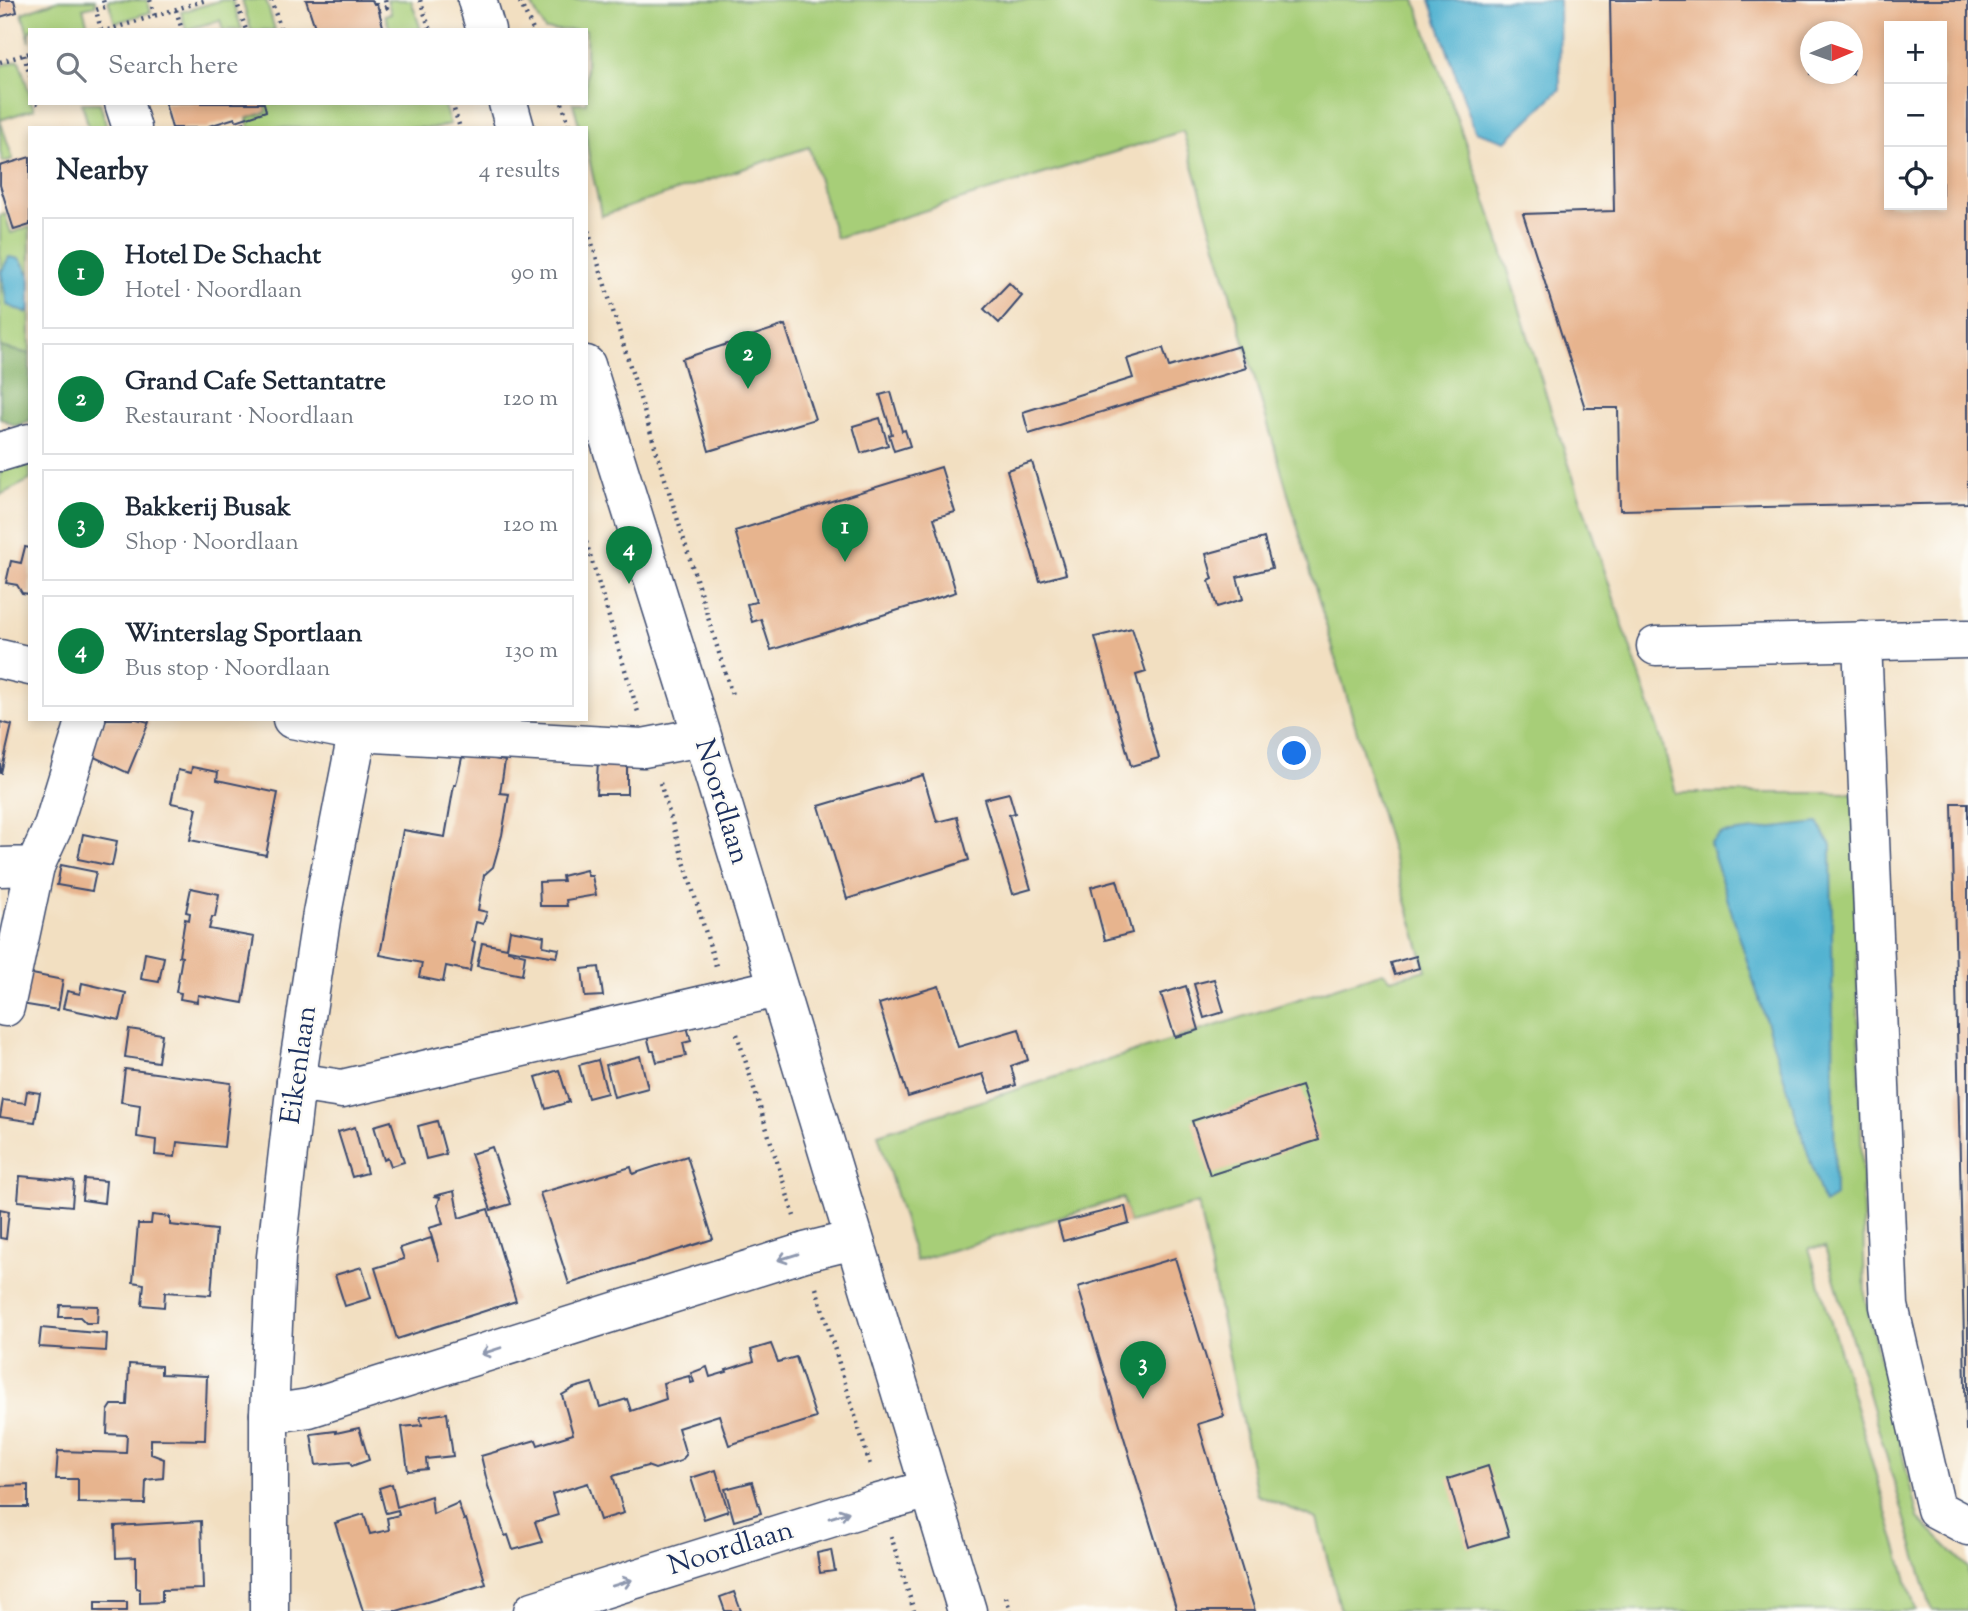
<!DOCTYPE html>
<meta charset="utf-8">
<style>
:root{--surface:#fff;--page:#f6f6f7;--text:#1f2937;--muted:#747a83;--line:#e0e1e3;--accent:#0b8043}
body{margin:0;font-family:"Sorts Mill Goudy",serif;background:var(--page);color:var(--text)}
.controls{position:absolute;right:21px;top:21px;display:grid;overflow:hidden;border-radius:0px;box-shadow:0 4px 10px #0003}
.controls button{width:63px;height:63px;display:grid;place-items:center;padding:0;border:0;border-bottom:2px solid var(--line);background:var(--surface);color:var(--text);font:35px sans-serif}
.compass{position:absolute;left:1800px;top:21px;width:63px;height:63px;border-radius:50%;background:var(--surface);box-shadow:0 4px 10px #0003;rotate:88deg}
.you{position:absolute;left:1295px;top:754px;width:24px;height:24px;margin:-18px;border:5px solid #fff;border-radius:50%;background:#1a73e8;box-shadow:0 0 0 10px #1a73e833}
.badge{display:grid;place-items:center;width:46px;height:46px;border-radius:50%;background:var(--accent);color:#fff;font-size:23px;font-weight:700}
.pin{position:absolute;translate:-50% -58px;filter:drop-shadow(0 2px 4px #0008)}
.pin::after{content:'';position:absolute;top:37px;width:24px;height:21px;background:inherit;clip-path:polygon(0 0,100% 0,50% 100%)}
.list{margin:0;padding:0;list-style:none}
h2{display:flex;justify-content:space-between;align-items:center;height:91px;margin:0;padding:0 28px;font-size:30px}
h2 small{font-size:23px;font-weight:400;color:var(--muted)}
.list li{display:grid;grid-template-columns:46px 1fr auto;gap:21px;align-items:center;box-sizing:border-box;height:112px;margin:0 14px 14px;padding:0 14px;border:2px solid var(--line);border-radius:0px}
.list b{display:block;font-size:26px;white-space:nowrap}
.list p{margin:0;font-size:23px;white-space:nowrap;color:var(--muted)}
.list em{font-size:23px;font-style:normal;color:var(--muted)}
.icon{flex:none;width:38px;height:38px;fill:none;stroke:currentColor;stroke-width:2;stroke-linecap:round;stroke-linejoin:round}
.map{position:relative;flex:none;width:1968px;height:1611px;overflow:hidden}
.search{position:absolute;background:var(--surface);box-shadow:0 4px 10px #0003;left:28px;top:28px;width:560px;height:77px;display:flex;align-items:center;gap:18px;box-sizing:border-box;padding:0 24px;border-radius:0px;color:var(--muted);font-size:26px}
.panel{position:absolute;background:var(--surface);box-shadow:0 4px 10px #0003;left:28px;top:126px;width:560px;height:595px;border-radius:0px}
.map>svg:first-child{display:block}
.green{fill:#a7ce78;stroke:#617e6b;stroke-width:2}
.forest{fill:#85b168;stroke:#507063;stroke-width:2}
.water{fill:#52b3d1;stroke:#367198;stroke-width:2}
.building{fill:#e7b48e;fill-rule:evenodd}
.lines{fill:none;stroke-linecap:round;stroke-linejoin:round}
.minor-casing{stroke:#3b496d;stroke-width:41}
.path{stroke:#3b496d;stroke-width:4.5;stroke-dasharray:2 5;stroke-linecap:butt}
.minor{stroke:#fff;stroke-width:38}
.oneway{stroke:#8d97ae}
.labels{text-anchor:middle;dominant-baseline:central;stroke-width:5;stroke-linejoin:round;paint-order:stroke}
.street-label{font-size:28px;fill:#1b2f5e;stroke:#fdfcf7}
</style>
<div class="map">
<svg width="1968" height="1611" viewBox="0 0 1968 1611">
<rect width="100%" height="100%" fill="#fdfcf7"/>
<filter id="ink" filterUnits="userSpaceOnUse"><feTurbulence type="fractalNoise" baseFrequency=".0143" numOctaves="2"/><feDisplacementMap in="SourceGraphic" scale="14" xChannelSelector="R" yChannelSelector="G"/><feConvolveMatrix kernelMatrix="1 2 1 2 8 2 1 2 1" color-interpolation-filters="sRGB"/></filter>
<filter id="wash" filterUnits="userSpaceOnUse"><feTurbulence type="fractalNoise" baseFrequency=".00686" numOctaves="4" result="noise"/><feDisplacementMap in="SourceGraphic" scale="28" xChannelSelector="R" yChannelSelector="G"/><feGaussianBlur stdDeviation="1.57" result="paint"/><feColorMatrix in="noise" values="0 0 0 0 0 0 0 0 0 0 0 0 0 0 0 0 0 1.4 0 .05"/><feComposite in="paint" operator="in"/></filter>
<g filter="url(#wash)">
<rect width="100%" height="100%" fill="#f2dfc1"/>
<g class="green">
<polygon points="59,0 95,0 96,5 83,8 89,30 30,30 30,42 22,13"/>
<polygon points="108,0 147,0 151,12 115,23"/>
<polygon points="222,0 232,0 242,30 223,30 220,20 186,30 181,12"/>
<polygon points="242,0 266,0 275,30 251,30"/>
<polygon points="387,0 411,0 421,30 390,30 385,15 391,13"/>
<path d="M529,0H1415L1491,215L1551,411L1662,742L1676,793H1853L1865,1298L1918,1518L1968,1568V1611H1932L1825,1247L1809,1248L1916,1611H1341L1317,1519L1257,1495L1198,1203L1129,1223L1123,1198L916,1261L878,1134L1383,972L1391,979L1426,970L1183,131L836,238L809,147L601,216C597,186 586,158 586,128H580L573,103H586V30H545Z"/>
<polygon points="19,60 30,95 30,103 32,103 34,109 0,120 13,159 3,162 0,152 0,66"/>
<polygon points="82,103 100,103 107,128 89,128"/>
<polygon points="265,103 443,103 450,124 437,128 249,128 247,118 267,112"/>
<polygon points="5,214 11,233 30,227 30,275 20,259 26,312 30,310 30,354 0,347 0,215"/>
<polygon points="30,460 30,480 0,495 0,469"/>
</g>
<polygon class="forest" points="0,347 30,354 30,421 15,426 0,418"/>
<g class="water">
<polygon points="1430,0 1559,0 1560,89 1506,141 1475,131"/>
<polygon points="9,257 20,259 30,275 30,310 26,313 7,305 1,272"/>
<polygon points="1818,823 1831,845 1835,1197 1824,1204 1710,844 1721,834"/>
</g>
<g id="blocks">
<g class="building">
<polygon points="0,0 14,0 17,12 0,17"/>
<polygon points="306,0 372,0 374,4 377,4 384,30 316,30"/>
<path d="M1610,0H1968V503L1620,510L1618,408H1585L1523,214L1614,211ZM1889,26H1942V205H1889ZM1810,32H1853V74H1810Z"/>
<polygon points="165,103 264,103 266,111 236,121 235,118 209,126 209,128 172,128"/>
<polygon points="30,157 30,225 14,230 0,185 0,166"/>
<polygon points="1009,283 1022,296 999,323 984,309"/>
<polygon points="785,325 815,419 709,451 682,359"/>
<polygon points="1239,346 1246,368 1029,434 1023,412 1133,378 1127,359 1163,348 1169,367"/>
<polygon points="891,392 902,431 905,430 910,446 894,451 889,435 892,434 880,395"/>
<polygon points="880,418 888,445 861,453 853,426"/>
<polygon points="1032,462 1066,574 1040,581 1007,470"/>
<polygon points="941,467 955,512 934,518 956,592 771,650 761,619 752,622 747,604 756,602 735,531"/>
<polygon points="1264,538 1272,568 1237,577 1243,599 1217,607 1209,581 1213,579 1206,554"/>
<polygon points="25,547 30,548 30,594 22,593 17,585 6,583 11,561 21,563"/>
<polygon points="1132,628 1146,672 1136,675 1159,758 1131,766 1095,637"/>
<polygon points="106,719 136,719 149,722 128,773 90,755"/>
<polygon points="0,722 12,725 1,773 0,773"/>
<polygon points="463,753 505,761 500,793 509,794 502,835 493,867 484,875 478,910 487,912 483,924 476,922 472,941 475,942 470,971 446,966 443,982 419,977 422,963 380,955 403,830 445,837 454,785 456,785"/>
<polygon points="598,761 627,762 627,794 596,794"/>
<polygon points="192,767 218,772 217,780 278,793 266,855 190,840 197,808 171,803 178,770 191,773"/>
<polygon points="923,775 937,822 957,817 969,860 847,899 819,806"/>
<polygon points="1009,793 1015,813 1009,815 1031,889 1013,894 984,799"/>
<polygon points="1952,803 1968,803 1968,1430 1966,1430"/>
<polygon points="83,834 117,841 112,866 78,859"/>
<polygon points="61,865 96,872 92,891 57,885"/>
<polygon points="586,870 588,876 592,876 596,895 566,900 567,906 540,906 539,882 563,881 562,876"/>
<polygon points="1117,880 1132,933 1105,940 1091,887"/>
<polygon points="191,888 219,894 215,917 212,917 209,929 254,937 243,1003 198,995 197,1002 180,999 181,993 176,992 182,957 179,956 185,919 189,920 190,913 186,912"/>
<polygon points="510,930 544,936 543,946 559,949 557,957 508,949 508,951 525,955 522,975 477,966 482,943 507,948"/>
<polygon points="145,953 164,957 159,982 141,979"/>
<polygon points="1416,956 1419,968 1395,975 1391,963"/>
<polygon points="599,967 603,996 585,997 582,969"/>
<polygon points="27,973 63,980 58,1010 21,1004"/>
<polygon points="1214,979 1224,1012 1204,1018 1194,984"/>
<polygon points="82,983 126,993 120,1020 63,1008 67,991 80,994"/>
<polygon points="939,986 958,1047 1019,1029 1028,1060 1011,1066 1016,1085 990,1093 983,1074 908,1097 879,1004"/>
<polygon points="1186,986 1199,1030 1175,1037 1161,994"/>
<polygon points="686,1023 691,1041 683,1043 686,1056 657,1062 654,1051 651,1051 646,1032"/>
<polygon points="129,1029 162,1034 158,1062 125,1057"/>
<polygon points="640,1056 648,1088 614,1097 606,1065"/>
<polygon points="598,1060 607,1093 588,1098 579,1065"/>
<polygon points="125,1069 231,1083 224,1147 177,1142 175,1157 155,1155 156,1140 137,1137 140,1105 121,1102"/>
<polygon points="559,1070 569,1102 546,1109 536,1077"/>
<polygon points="1301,1086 1319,1140 1210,1175 1192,1121"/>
<polygon points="27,1091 40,1093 35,1122 0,1117 3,1100 25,1103"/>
<polygon points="391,1121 404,1162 391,1166 388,1158 384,1160 374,1126"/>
<polygon points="437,1121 446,1154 426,1159 418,1126"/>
<polygon points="355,1127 367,1173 352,1177 338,1132"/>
<polygon points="492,1147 511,1204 491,1210 471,1154"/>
<polygon points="687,1156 713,1239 569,1284 540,1193 631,1167 633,1174"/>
<polygon points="20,1176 74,1181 72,1206 18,1201"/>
<polygon points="84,1179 106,1181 104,1203 82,1200"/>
<polygon points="454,1191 459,1218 488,1209 516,1301 397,1339 375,1268 404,1259 400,1248 431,1238 439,1261 429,1228 443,1224 438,1205 440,1197 434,1196"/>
<polygon points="1125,1206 1129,1223 1063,1241 1058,1223"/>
<polygon points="0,1209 9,1211 6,1239 0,1238"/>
<polygon points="152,1215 170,1217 170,1225 216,1230 211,1295 165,1292 164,1307 142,1305 144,1284 133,1282 138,1224 151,1224"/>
<polygon points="1175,1258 1224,1416 1198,1424 1255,1611 1177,1611 1078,1287"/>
<polygon points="362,1267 371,1298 345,1306 335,1275"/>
<polygon points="60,1305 98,1306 97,1323 86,1323 80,1317 59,1317"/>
<polygon points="41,1328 107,1334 106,1351 39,1347"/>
<polygon points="771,1344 778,1362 796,1357 816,1418 729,1445 719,1415 678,1428 686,1455 681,1461 655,1469 647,1466 613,1476 624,1513 600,1520 588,1483 552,1494 558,1515 535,1522 542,1542 513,1550 508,1535 505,1536 488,1486 481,1456 536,1440 538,1445 573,1434 562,1395 574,1388 592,1383 600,1407 627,1399 631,1411 666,1399 663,1383 689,1376 691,1383 694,1382 691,1373 707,1367 710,1377 727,1372 726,1370 754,1361 751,1350"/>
<polygon points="129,1364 161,1366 161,1374 207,1376 205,1440 151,1439 151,1454 164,1459 163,1478 146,1480 145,1504 78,1503 78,1479 56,1479 58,1451 126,1453 127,1435 107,1434 108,1411 112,1405 127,1405"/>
<polygon points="447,1413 453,1456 426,1459 427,1469 408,1471 402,1427 422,1425 420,1417"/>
<polygon points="359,1428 369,1460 352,1466 350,1462 316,1465 311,1434 336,1431 336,1433"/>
<polygon points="1488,1466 1509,1536 1468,1548 1448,1479"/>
<polygon points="716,1470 728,1511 704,1519 691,1478"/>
<polygon points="752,1482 761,1513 734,1521 725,1489"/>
<polygon points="392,1484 397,1507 431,1496 433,1514 458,1503 464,1520 466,1519 486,1584 397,1611 363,1611 335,1523 364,1514 370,1534 389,1530 387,1518 399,1515 398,1510 386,1513 385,1511 379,1488"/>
<polygon points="28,1485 28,1507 0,1507 0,1486"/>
<polygon points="201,1521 203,1589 162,1590 162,1602 140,1603 140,1589 136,1588 136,1557 116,1558 115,1526"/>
<polygon points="831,1550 835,1571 820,1573 817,1553"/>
<polygon points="734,1592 741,1611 725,1611 720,1597"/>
<rect x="95" y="1602" width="32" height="9"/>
</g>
</g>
</g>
<g filter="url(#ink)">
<use href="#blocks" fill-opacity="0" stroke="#3b496d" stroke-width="2"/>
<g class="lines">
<defs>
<g id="minor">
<polyline points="477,0 486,30"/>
<polyline points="124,103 132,128"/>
<polyline points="508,103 515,128"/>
<polyline points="586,365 692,703 967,1611"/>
<polyline points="0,452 30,443"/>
<polyline points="1862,641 1889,1306 1936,1509 1968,1526"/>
<polyline points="1656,646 1968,639"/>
<polyline points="0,659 30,666"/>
<polyline points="292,719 357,732 643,748 701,737"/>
<polyline points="0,867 35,866 52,829 86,719"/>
<polyline points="5,1007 35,866"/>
<polyline points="296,1082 342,1089 777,988"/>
<polyline points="269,1414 309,1408 805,1252 853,1240"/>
<polyline points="269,1611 269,1414 276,1257 296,1082 322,913 360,719"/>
<polyline points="533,1611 875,1504 930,1489"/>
</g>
</defs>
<use href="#minor" class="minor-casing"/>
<g class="path">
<polyline points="150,0 155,16"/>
<polyline points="236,0 246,30"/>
<polyline points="271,0 281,30"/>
<polyline points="420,0 430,30"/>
<polyline points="520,2 533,30"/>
<polyline points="176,10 182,30"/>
<polyline points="379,11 387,7 385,0"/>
<polyline points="101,30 96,10 105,7 103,0"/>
<polyline points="108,30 206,0"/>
<polyline points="285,30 289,29"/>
<polyline points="24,55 30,76"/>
<polyline points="0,62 30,53"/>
<polyline points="37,103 38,104"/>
<polyline points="452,103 460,128"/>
<polyline points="562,103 570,128"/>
<polyline points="240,128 244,126 242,118"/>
<polyline points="586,224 733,698"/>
<polyline points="586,542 638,712"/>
<polyline points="660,783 716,966"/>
<polyline points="737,1034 794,1216"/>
<polyline points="816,1288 871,1468"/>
<polyline points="891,1536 914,1611"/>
<polyline points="1006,1597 1010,1611"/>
</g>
<use href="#minor" class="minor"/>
</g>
<defs><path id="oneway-shaft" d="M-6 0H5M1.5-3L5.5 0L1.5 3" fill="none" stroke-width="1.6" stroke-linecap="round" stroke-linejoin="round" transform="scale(1.75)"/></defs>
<g class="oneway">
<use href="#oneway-shaft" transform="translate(788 1257) rotate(163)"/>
<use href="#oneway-shaft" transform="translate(491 1351) rotate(162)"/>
<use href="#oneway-shaft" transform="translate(839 1515) rotate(-17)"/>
<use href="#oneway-shaft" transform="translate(622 1583) rotate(-17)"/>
</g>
</g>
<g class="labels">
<g class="street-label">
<text transform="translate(721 802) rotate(73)">Noordlaan</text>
<text transform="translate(300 1065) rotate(-82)">Eikenlaan</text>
<text transform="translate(731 1549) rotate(-17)">Noordlaan</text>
</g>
</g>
</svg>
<div class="controls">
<button>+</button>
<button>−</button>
<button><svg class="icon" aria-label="locate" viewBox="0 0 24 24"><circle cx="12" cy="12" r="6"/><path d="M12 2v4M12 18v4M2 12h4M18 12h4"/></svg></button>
</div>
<svg class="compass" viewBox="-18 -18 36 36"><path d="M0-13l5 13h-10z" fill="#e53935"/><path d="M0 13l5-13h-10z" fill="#747a83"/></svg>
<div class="you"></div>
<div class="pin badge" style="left:845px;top:562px">1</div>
<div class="pin badge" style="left:748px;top:389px">2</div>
<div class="pin badge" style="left:1143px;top:1399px">3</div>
<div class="pin badge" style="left:629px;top:584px">4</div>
<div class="search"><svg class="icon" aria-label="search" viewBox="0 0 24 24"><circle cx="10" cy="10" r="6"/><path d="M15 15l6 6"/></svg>Search here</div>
<section class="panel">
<h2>Nearby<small>4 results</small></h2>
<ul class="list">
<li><span class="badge">1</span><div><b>Hotel De Schacht</b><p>Hotel · Noordlaan</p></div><em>90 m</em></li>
<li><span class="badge">2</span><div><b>Grand Cafe Settantatre</b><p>Restaurant · Noordlaan</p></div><em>120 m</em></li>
<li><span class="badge">3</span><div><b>Bakkerij Busak</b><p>Shop · Noordlaan</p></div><em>120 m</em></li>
<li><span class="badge">4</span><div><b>Winterslag Sportlaan</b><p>Bus stop · Noordlaan</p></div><em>130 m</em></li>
</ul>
</section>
</div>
